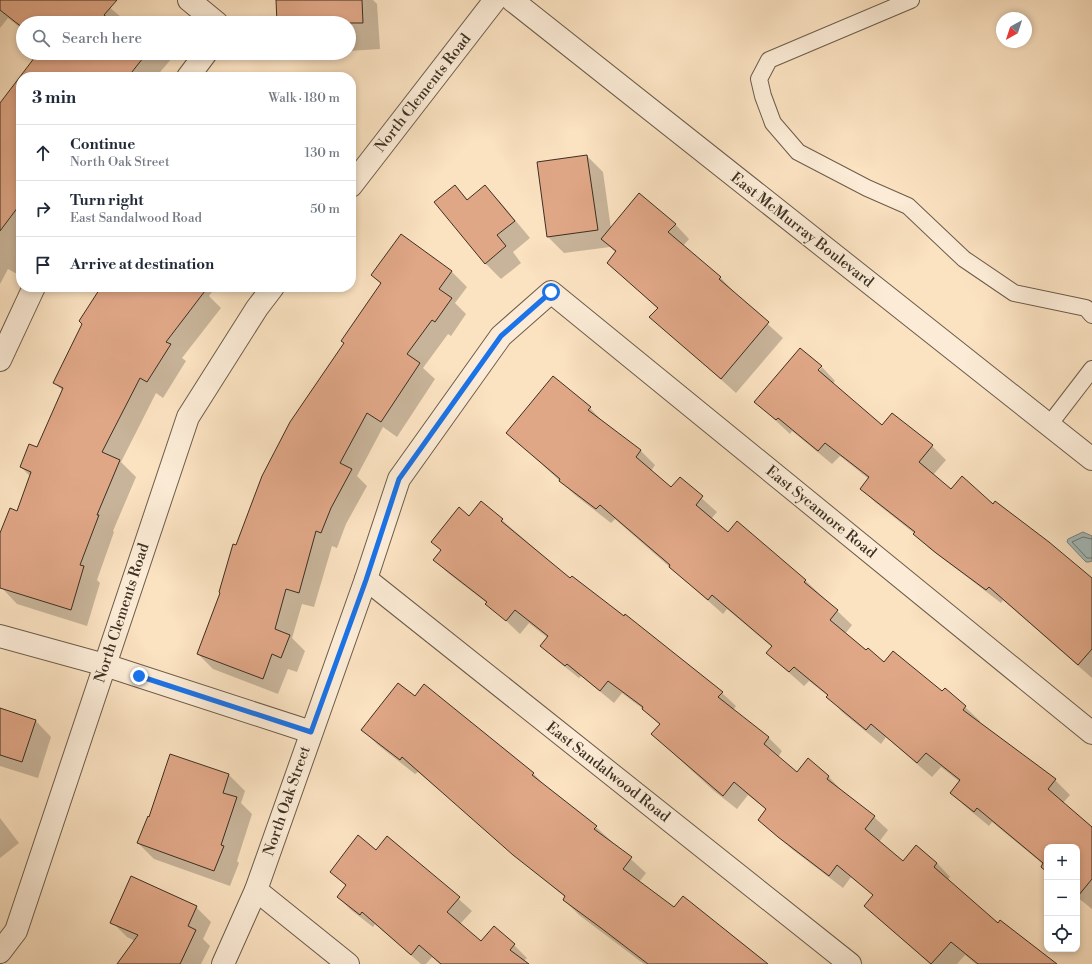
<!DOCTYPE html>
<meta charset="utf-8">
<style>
:root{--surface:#fff;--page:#f6f6f7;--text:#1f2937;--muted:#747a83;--line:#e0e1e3}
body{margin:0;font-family:"Libre Bodoni",serif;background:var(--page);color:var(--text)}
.controls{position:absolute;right:12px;bottom:12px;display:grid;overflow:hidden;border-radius:8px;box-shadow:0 2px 6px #0003}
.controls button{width:36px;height:36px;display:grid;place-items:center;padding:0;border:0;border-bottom:1px solid var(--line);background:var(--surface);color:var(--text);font:20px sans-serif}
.compass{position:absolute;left:996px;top:12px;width:36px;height:36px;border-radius:50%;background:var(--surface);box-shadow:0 2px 6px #0003;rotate:219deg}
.stop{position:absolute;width:12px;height:12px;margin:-9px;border:3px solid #1a73e8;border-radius:50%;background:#fff}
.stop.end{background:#1a73e8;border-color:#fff;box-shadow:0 1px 4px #0008}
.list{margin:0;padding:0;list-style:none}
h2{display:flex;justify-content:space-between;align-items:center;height:52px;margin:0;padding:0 16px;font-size:17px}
h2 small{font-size:13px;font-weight:400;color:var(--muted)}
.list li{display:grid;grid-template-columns:26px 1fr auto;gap:12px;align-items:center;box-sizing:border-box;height:56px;padding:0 16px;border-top:1px solid var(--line)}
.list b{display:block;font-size:15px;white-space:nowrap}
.list p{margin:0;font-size:13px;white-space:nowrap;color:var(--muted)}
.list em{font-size:13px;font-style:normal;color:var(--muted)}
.icon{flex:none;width:22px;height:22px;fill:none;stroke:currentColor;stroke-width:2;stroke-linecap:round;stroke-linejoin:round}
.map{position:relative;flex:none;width:1092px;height:964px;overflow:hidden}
.search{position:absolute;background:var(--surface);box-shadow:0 2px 6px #0003;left:16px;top:16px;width:340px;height:44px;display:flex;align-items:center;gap:10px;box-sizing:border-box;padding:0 14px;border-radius:22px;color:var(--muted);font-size:15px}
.panel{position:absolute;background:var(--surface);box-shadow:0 2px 6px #0003;left:16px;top:72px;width:340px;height:220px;border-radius:16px}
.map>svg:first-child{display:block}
.water{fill:#a3bcbc;stroke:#7a847e}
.shadow{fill:#0003}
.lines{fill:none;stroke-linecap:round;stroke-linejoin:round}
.shore{stroke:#70766f;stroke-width:1}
.building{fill:#e0a787;stroke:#3c3022}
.service-casing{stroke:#6c5c4a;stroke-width:18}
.minor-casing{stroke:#6c5c4a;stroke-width:24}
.tertiary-casing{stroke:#6c5c4a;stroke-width:24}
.service{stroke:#fcecd7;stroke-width:16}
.minor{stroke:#fcecd7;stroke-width:22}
.tertiary{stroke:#fcecd7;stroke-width:22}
.route{stroke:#1a73e8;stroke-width:5}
.labels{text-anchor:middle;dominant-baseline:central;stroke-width:3;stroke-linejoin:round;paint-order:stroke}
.street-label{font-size:15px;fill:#3c3022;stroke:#fcecd7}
</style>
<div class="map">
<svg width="1092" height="964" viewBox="0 0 1092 964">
<rect width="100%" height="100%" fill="#fbe2c1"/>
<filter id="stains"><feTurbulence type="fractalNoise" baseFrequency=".005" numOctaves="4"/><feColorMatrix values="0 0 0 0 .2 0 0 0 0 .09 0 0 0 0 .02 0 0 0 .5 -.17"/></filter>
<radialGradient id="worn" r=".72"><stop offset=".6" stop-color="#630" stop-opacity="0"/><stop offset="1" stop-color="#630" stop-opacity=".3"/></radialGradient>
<polygon class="water" points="1083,532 1092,536 1092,561 1089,562 1086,562 1067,542 1068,539"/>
<g class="shadow">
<polygon points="0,0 101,0 128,23 23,23 23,30 8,18 0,28"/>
<polygon points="277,0 373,0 377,4 380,49 349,51 349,23 278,23"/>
<polygon points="28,53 167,53 172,58 156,77 21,77 34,60"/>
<polygon points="294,53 319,53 295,54"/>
<polygon points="21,77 21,267 17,274 8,269 0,284 0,105"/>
<polygon points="587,156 603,172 611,229 675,224 689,239 683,246 720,277 734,292 733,293 783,338 736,393 651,317 658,309 608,263 616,253 610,247 564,253 548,237 538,162"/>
<polygon points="455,186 468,200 485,186 501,203 530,238 513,252 521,263 501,279 485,263"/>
<polygon points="401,235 452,272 467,287 455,303 466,314 451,336 448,334 423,368 435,379 397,437 383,427 357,476 367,486 346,524 337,548 332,546 314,607 302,604 292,638 305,651 297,672 288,669 278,694 213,669 198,654 221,593 236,546 345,343 381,284 372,275"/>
<polygon points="108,287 216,287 209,296 221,308 182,358 186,361 163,398 156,393 121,462 136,477 113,531 114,532 97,580 100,583 87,626 17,604 1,587 0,541 18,512 31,477 21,467 38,448 63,391 54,382"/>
<polygon points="822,367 835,381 832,384 882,426 932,446 946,460 933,475 951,490 993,505 1092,580 1092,678 1003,600 1001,603 929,548 915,534 875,502 861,488 869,479 840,456 832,464 792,431 790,434 756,402 814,373 816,375"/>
<polygon points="590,408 604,423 641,451 655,465 651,471 672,488 680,479 717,512 711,519 728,533 805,580 852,625 845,634 866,651 965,707 980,721 979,723 1055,780 1070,795 1062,804 1092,828 1092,909 1077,897 1077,847 1047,847 1047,872 1044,865 992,822 989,826 966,807 951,793 960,782 941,767 932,777 886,737 881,744 842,712 828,696 809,681 804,686 767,653 772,647 727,609 723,614 615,519 611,523 575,495 507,432"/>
<polygon points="469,517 502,520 571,580 722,693 736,706 733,710 769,738 782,751 778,757 797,773 808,760 829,777 842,791 874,817 888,830 879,842 903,862 937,863 950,877 947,880 998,924 1056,964 976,964 965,955 957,964 930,964 866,906 874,896 851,877 843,888 793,850 759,820 767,810 748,795 737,809 714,791 652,734 660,725 647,712 622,693 614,703 581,676 579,678 555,659 542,646 548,638 529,623 520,634 487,603 448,573 435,560 442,551 433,542"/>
<polygon points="415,698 533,773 548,789 596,827 646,873 639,882 675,908 765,964 644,964 579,915 564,900 566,898 418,772 415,774 378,745 363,730"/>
<polygon points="0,709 35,720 51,737 38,778 0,766"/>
<polygon points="170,755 229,775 245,791 241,803 252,814 237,861 239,863 230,886 154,859 138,843 150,818"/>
<polygon points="0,818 19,843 0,858"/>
<polygon points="388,837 408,854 472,911 460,924 481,942 514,945 527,958 524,961 527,964 440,964 432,957 426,964 421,964 375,924 373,927 351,910 338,897 346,886 331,872 377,851"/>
<polygon points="196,907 211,922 203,939 210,946 201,964 118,964 135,941 127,937 112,922"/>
</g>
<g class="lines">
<polyline class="shore" points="1092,539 1083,537 1072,542 1087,558 1092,558"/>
</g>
<g class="building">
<polygon points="0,0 117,0 104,15 114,23 23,23 23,28 0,10"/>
<polygon points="276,0 362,0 363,23 277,23"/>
<polygon points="38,53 147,53 128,77 21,77 21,203 0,231 0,103"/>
<polygon points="587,155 598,230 547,237 537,162"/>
<polygon points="455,185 467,200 485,185 515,221 497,235 506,246 485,264 434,202"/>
<polygon points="639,193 676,224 668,232 721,277 719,279 769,322 721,379 649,317 658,308 607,263 616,251 601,239"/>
<polygon points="401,234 452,271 439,289 452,298 435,322 432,320 407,354 420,363 381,422 367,413 340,463 352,469 331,508 321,533 316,531 299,593 286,589 275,629 290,635 281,658 272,654 263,679 197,654 220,593 219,592 233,544 236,545 262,476 290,422 344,343 341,341 381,283 371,275"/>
<polygon points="101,287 208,287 166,342 171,344 147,382 140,378 102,452 120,460 97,515 99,515 80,565 84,566 71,610 0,588 0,533 10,508 17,511 31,472 20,467 29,444 37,447 63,388 53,383 82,324 79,321"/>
<polygon points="800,348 822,366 818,370 882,425 892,413 933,445 919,462 951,489 962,476 993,504 995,501 1049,542 1092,578 1092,649 1078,665 989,587 986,590 936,553 913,534 915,532 860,489 869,477 825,443 818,451 778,418 776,420 754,402"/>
<polygon points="553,376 591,407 588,410 641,450 636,457 671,487 680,477 703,496 696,505 728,532 737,521 806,580 804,582 838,610 830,620 866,650 868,648 884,662 893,651 942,691 945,688 966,706 963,710 1056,779 1048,789 1092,827 1092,879 1078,896 1077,847 1047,847 1047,872 1041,867 1043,863 977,808 974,812 950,793 960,780 926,753 917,763 871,724 866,730 826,697 828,695 794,667 789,672 766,653 772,646 712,595 708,600 669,567 670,565 600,505 596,509 559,481 560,479 506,433"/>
<polygon points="481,501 503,519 501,521 570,578 572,576 624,616 625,614 723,692 718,697 769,737 764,744 797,772 808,758 829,776 827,779 875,816 865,829 903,861 916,845 937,863 934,867 998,923 1000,920 1057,964 978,964 951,942 931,964 864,906 873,895 837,865 829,876 778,837 758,820 766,809 734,782 723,796 651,734 660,724 642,709 643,707 608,681 600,691 567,664 565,666 540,646 548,636 515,610 506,621 485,604 487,602 433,560 441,550 431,542 459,507 469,516"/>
<polygon points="398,683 415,696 424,684 534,773 532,775 597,826 594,829 632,857 623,869 674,907 683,896 768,964 648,964 601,928 563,900 565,896 513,855 402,757 400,760 361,730"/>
<polygon points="0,708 36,720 22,762 0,755"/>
<polygon points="170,754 229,774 223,793 237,797 221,845 224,846 214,871 137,843 148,816 149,817"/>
<polygon points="358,835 376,850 387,836 460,897 447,912 481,941 494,926 515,944 510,950 529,964 441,964 419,945 411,955 362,912 360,915 337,897 346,885 330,872"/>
<polygon points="131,876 197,906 188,926 196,930 180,964 117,964 138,935 110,923"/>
</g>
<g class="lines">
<defs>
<g id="service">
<polyline points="911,0 769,60 759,79 763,96 773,123 798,152 867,188 908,206 964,259 1014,293 1086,308 1092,315"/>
<polyline points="1049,425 1092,369"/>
</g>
<g id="minor">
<polyline points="189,0 217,23"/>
<polyline points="188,77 206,53"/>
<polyline points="0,360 34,287"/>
<polyline points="366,579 850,964"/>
<polyline points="0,636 105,665 311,732"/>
<polyline points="256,890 348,964"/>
<polyline points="223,964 256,890 366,579 399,479 501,336 551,292 1092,733"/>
</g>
<g id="tertiary">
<polyline points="512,0 1092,459"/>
<polyline points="351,186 495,0"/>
<polyline points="0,952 16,931 188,417 257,308 273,287"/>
</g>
</defs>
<use href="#service" class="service-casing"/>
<use href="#minor" class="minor-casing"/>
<use href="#tertiary" class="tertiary-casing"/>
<use href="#service" class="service"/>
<use href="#minor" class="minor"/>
<use href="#tertiary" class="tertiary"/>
</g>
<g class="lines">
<polyline class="route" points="139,676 311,732 366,580 399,479 501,336 551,292"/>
</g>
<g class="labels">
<g class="street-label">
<text transform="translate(423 93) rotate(-52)">North Clements Road</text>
<text transform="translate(802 230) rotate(38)">East McMurray Boulevard</text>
<text transform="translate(821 512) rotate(39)">East Sycamore Road</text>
<text transform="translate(122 613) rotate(-72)">North Clements Road</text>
<text transform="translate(608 772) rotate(38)">East Sandalwood Road</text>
<text transform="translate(287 801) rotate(-71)">North Oak Street</text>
</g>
</g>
<rect width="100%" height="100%" filter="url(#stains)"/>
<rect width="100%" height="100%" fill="url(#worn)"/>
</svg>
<div class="controls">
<button>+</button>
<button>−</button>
<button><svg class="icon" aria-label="locate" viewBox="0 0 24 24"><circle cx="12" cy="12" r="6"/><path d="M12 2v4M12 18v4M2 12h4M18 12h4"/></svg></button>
</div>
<svg class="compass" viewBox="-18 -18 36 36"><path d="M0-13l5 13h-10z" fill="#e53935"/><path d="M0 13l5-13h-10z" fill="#747a83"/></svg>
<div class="stop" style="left:551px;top:292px"></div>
<div class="stop end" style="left:139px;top:676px"></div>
<div class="search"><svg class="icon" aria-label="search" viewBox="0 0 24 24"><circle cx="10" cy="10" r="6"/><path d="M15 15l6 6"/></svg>Search here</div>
<section class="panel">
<h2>3 min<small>Walk · 180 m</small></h2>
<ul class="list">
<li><svg class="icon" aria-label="ahead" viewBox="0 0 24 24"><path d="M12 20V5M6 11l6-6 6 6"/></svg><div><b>Continue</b><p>North Oak Street</p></div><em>130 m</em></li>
<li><svg class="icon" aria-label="right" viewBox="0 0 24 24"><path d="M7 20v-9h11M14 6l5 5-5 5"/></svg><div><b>Turn right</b><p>East Sandalwood Road</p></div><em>50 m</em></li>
<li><svg class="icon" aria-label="arrive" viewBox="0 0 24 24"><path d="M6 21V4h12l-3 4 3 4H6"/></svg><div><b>Arrive at destination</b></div></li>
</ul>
</section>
</div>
